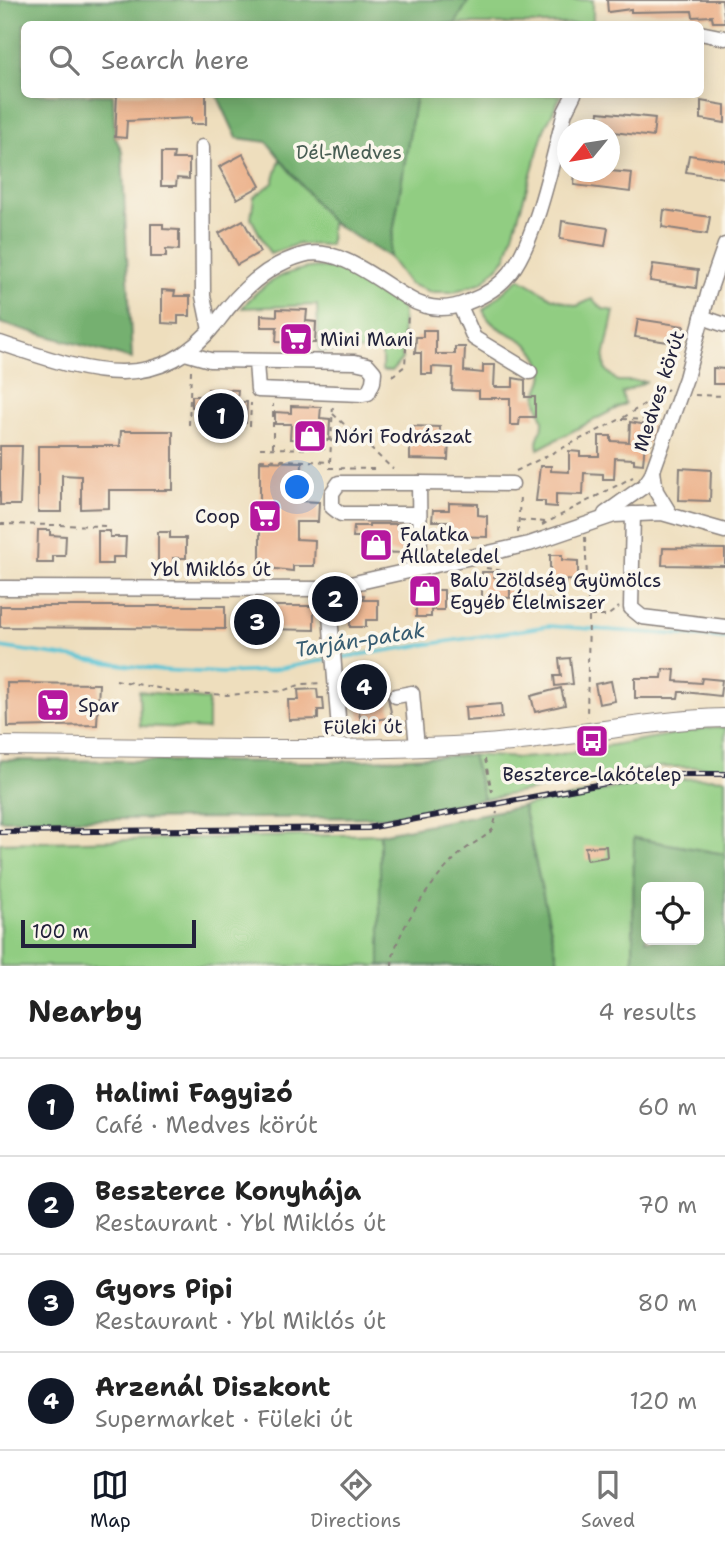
<!DOCTYPE html>
<meta charset="utf-8">
<style>
:root{--surface:#fff;--page:#f6f6f6;--text:#222;--muted:#767676;--line:#e0e0e0;--accent:#111827}
body{margin:0;font-family:"Shantell Sans",sans-serif;background:var(--page);color:var(--text)}
.controls{position:absolute;right:21px;bottom:21px;display:grid;overflow:hidden;border-radius:10px;box-shadow:0 4px 18px #0003}
.controls button{width:63px;height:63px;display:grid;place-items:center;padding:0;border:0;border-bottom:2px solid var(--line);background:var(--surface);color:var(--text);font:35px sans-serif}
.compass{position:absolute;left:557px;top:119px;width:63px;height:63px;border-radius:50%;background:var(--surface);box-shadow:0 4px 18px #0003;rotate:240deg}
.scale{position:absolute;left:21px;bottom:18px;width:175px;box-sizing:border-box;padding-left:7px;border:4px solid #22223b;border-top:0;font-size:19px;line-height:24px;white-space:nowrap;color:#22223b;-webkit-text-stroke:5px #fbf7ec;paint-order:stroke}
.you{position:absolute;left:298px;top:488px;width:24px;height:24px;margin:-18px;border:5px solid #fff;border-radius:50%;background:#1a73e8;box-shadow:0 0 0 10px #1a73e833}
.badge{display:grid;place-items:center;width:46px;height:46px;border-radius:50%;background:var(--accent);color:#fff;font-size:23px;font-weight:700}
.pin{position:absolute;translate:-50% -50%;border:4px solid #fff;box-shadow:0 2px 7px #0006}
.list{margin:0;padding:0;list-style:none}
h2{display:flex;justify-content:space-between;align-items:center;height:91px;margin:0;padding:0 28px;font-size:30px}
h2 small{font-size:23px;font-weight:400;color:var(--muted)}
.list li{display:grid;grid-template-columns:46px 1fr auto;gap:21px;align-items:center;box-sizing:border-box;height:98px;padding:0 28px;border-top:2px solid var(--line)}
.list b{display:block;font-size:26px;white-space:nowrap}
.list p{margin:0;font-size:23px;white-space:nowrap;color:var(--muted)}
.list em{font-size:23px;font-style:normal;color:var(--muted)}
.icon{flex:none;width:38px;height:38px;fill:none;stroke:currentColor;stroke-width:2;stroke-linecap:round;stroke-linejoin:round}
.map{position:relative;flex:none;width:725px;height:966px;overflow:hidden}
.search{position:absolute;background:var(--surface);box-shadow:0 4px 18px #0003;left:21px;right:21px;top:21px;height:77px;display:flex;align-items:center;gap:18px;box-sizing:border-box;padding:0 24px;border-radius:10px;color:var(--muted);font-size:26px}
.sheet{height:483px;background:var(--surface)}
nav{display:flex;justify-content:space-around;align-items:center;box-sizing:border-box;height:98px;border-top:2px solid var(--line);background:var(--surface);font-size:19px;color:var(--muted)}
nav a{display:grid;justify-items:center;gap:4px}
nav .on{color:var(--accent)}
.map>svg:first-child{display:block}
.green{fill:#91cd82;stroke:#5a785e;stroke-width:2}
.forest{fill:#74b070;stroke:#4b6956;stroke-width:2;fill-rule:evenodd}
.lines{fill:none;stroke-linecap:round;stroke-linejoin:round}
.stream{stroke:#5ac4d5;stroke-width:3.5}
.building{fill:#edb691}
.minor-casing{stroke:#88807c;stroke-width:17}
.major-casing{stroke:#88807c;stroke-width:20}
.path{stroke:#88807c;stroke-width:2;stroke-dasharray:5 5;stroke-linecap:butt}
.minor{stroke:#fff;stroke-width:14}
.major{stroke:#fff;stroke-width:18}
.rail-casing{stroke:#22223b;stroke-width:6}
.rail{stroke:#fbf7ec;stroke-width:3.5;stroke-dasharray:10;stroke-linecap:butt}
.labels{text-anchor:middle;dominant-baseline:central;stroke-width:7;stroke-linejoin:round;paint-order:stroke}
.park-label{font-size:19px;fill:#495e54;stroke:#fbf7ec}
.poi-label{font-size:19px;fill:#22223b;stroke:#fbf7ec;text-anchor:start}
.street-label{font-size:19px;fill:#22223b;stroke:#fbf7ec}
.water-label{font-size:21px;font-style:italic;fill:#365b71;stroke:#fbf7ec}
</style>
<div class="map">
<svg width="725" height="966" viewBox="0 0 725 966">
<rect width="100%" height="100%" fill="#fbf7ec"/>
<filter id="ink" filterUnits="userSpaceOnUse"><feTurbulence type="fractalNoise" baseFrequency=".0143" numOctaves="2"/><feDisplacementMap in="SourceGraphic" scale="14" xChannelSelector="R" yChannelSelector="G"/><feConvolveMatrix kernelMatrix="1 2 1 2 8 2 1 2 1" color-interpolation-filters="sRGB"/></filter>
<filter id="wash" filterUnits="userSpaceOnUse"><feTurbulence type="fractalNoise" baseFrequency=".00686" numOctaves="4" result="noise"/><feDisplacementMap in="SourceGraphic" scale="28" xChannelSelector="R" yChannelSelector="G"/><feGaussianBlur stdDeviation="1.57" result="paint"/><feColorMatrix in="noise" values="0 0 0 0 0 0 0 0 0 0 0 0 0 0 0 0 0 1.4 0 .05"/><feComposite in="paint" operator="in"/></filter>
<g filter="url(#wash)">
<rect width="100%" height="100%" fill="#eedebd"/>
<g class="green">
<polygon points="469,0 593,0 593,24 455,24"/>
<polygon points="416,95 561,95 544,130 506,258 483,282 453,292 431,292 409,284 389,257"/>
<polygon points="280,159 331,222 330,245 298,244 270,254 251,218 254,197 273,183"/>
<path d="M317,267C352,270 378,285 403,309L402,359L392,371H382V350L319,352L317,305L242,308C262,283 285,270 317,267Z"/>
<path d="M519,278L553,298L577,306L592,299L603,309L614,311L604,358L605,369L617,381H647L622,393L625,404L538,449C535,438 541,434 543,424C544,415 536,406 537,397C538,386 547,381 542,367C529,328 496,340 483,310Z"/>
<polygon points="139,691 208,700 208,729 140,726"/>
<polygon points="714,727 725,727 725,767 661,767 484,799 472,755 520,758 550,756"/>
<polygon points="710,778 725,779 725,854 634,838 633,966 559,966 523,806 657,780"/>
<polygon points="380,834 380,966 0,966 0,843"/>
</g>
<g class="forest">
<polygon points="0,0 469,0 455,24 24,24 24,94 113,95 115,137 122,151 132,359 0,323"/>
<polygon points="217,95 416,95 389,257 331,222 267,142 237,138"/>
<polygon points="472,755 484,799 386,817 0,820 0,760 326,762"/>
<polygon points="523,806 559,966 380,966 380,834"/>
<path d="M634,838L725,854V966H633ZM646,887H699V940H646Z"/>
</g>
<g class="lines">
<g class="stream">
<polyline points="0,647 159,670 223,673 266,671 331,659"/>
<polyline points="338,658 548,626 725,638"/>
</g>
</g>
<g id="blocks">
<g class="building">
<polygon points="607,0 722,0 725,22 713,22 712,16 693,17 692,11 631,12 631,9 608,12"/>
<polygon points="117,94 206,94 206,124 191,124 191,118 127,121 126,138 115,137"/>
<polygon points="701,101 725,105 725,123 701,119"/>
<polygon points="599,112 655,118 653,137 597,130"/>
<polygon points="161,153 174,153 173,159 189,159 189,179 177,178 176,186 161,186"/>
<polygon points="243,154 260,186 237,199 219,167"/>
<polygon points="689,155 725,160 725,178 686,172"/>
<polygon points="610,171 632,173 630,192 574,185 575,172"/>
<polygon points="664,210 710,217 707,234 662,227"/>
<polygon points="243,220 260,252 237,265 219,233"/>
<polygon points="562,221 608,228 605,246 560,239"/>
<polygon points="151,224 163,224 163,229 179,230 179,250 166,249 166,257 151,257"/>
<polygon points="653,264 698,270 696,288 650,281"/>
<polygon points="162,290 175,291 174,296 190,296 190,316 178,316 178,324 162,323"/>
<polygon points="277,309 307,310 306,321 316,322 315,343 276,342 277,327 261,327 261,315 277,316"/>
<polygon points="638,319 684,326 681,344 635,337"/>
<polygon points="423,330 436,330 436,354 455,354 455,347 465,347 464,371 483,373 483,365 495,365 494,387 513,387 513,378 525,380 525,397 535,397 535,417 520,417 519,425 510,425 510,398 479,398 479,391 452,390 453,368 432,367 432,374 421,374 421,353 415,353 416,337 423,337"/>
<polygon points="713,368 725,369 725,384 713,384"/>
<polygon points="208,389 238,390 237,402 247,402 246,423 207,422 208,408 192,407 192,396 208,396"/>
<polygon points="291,406 321,407 320,418 330,419 329,440 290,439 291,424 275,424 275,412 291,413"/>
<polygon points="630,422 652,426 651,443 645,442 643,464 634,463 634,459 615,458 614,479 603,479 603,474 584,473 583,495 556,494 556,507 545,506 545,501 536,501 540,466 551,466 551,471 569,472 569,451 580,452 580,456 599,456 599,436 611,436 611,441 629,442"/>
<polygon points="410,426 440,427 440,439 449,439 448,460 410,459 410,445 394,444 395,433 410,433"/>
<polygon points="121,431 173,431 173,490 109,490 109,508 81,509 81,476 62,475 62,512 38,512 38,446 120,446"/>
<polygon points="0,446 22,446 20,505 0,505"/>
<polygon points="260,461 302,462 301,501 319,502 318,522 296,522 296,539 315,540 314,566 293,566 293,571 260,567"/>
<polygon points="680,468 711,470 710,501 679,500"/>
<polygon points="449,503 478,504 478,515 487,516 487,537 448,536 448,521 432,521 433,510 449,510"/>
<polygon points="369,524 399,524 399,532 408,532 407,553 369,552 369,537 353,537 354,526 369,526"/>
<polygon points="38,530 50,530 50,535 66,536 65,556 53,556 53,563 37,563"/>
<polygon points="98,531 110,531 110,537 126,537 125,557 113,557 113,564 98,564"/>
<polygon points="158,532 170,532 170,538 186,538 186,558 173,558 173,565 158,565"/>
<polygon points="663,548 725,549 725,566 662,565"/>
<polygon points="550,555 562,555 562,560 578,561 578,581 565,580 565,588 550,587"/>
<polygon points="482,572 494,572 494,577 510,578 510,598 497,597 497,605 482,604"/>
<polygon points="416,584 428,584 428,590 444,590 444,610 431,610 431,617 416,617"/>
<polygon points="348,594 364,595 363,600 378,600 378,620 366,620 366,627 350,627 350,602 339,603 338,597"/>
<polygon points="0,606 225,606 225,629 0,627"/>
<polygon points="272,606 314,606 314,630 263,629 264,637 252,638 252,607"/>
<polygon points="570,658 573,684 555,686 554,676 561,676 559,659"/>
<polygon points="663,669 675,670 674,681 701,683 702,678 722,680 720,696 684,692 679,692 678,698 635,698 635,678 662,678"/>
<polygon points="375,680 377,695 387,693 392,717 361,723 354,683"/>
<polygon points="611,681 615,701 599,704 595,684"/>
<polygon points="7,683 99,684 97,725 8,727"/>
<polygon points="561,688 565,705 535,712 531,696"/>
<polygon points="317,689 318,698 323,698 324,710 318,710 318,719 289,720 288,700 299,700 298,690"/>
<polygon points="501,704 502,718 466,721 465,707"/>
<polygon points="606,846 607,857 587,860 585,847"/>
</g>
</g>
</g>
<g filter="url(#ink)">
<use href="#blocks" fill-opacity="0" stroke="#88807c" stroke-width="2"/>
<g class="lines">
<defs>
<g id="minor">
<polyline points="700,33 725,38"/>
<polyline points="202,147 203,296 210,330"/>
<polyline points="460,306 474,338 530,372"/>
<polyline points="702,317 725,325"/>
<path d="M0,343C80,369 155,401 217,322C239,292 266,265 303,255C338,245 380,282 408,298C427,310 447,311 468,302C484,296 500,286 511,272C538,235 553,157 565,112L574,94"/>
<polyline points="185,353 210,360 355,362 368,365 374,372 373,382 368,393 362,394 258,390 256,362"/>
<polyline points="653,471 656,491 670,514"/>
<polyline points="419,483 512,484"/>
<polyline points="419,514 341,514 332,507 332,493 339,483 419,483 420,567"/>
<polyline points="605,514 644,486 651,476 686,378 709,291 725,245"/>
<polyline points="633,514 631,608 642,617 725,627"/>
<polyline points="0,588 328,589 529,544 614,515 662,513 725,531"/>
<polyline points="328,589 339,730"/>
<polyline points="396,696 412,693 417,747"/>
</g>
<path id="major" d="M0,746C157,747 315,753 472,745C557,741 640,720 725,718"/>
</defs>
<use href="#minor" class="minor-casing"/>
<use href="#major" class="major-casing"/>
<g class="path">
<polyline points="392,376 405,366 408,313"/>
<polyline points="695,395 725,396"/>
<polyline points="333,414 393,469"/>
<polyline points="622,419 658,420"/>
<polyline points="189,425 191,370"/>
<polyline points="250,426 251,403"/>
<polyline points="273,447 273,404"/>
<polyline points="260,448 329,449"/>
<polyline points="260,459 330,462 333,405"/>
<polyline points="329,468 374,469"/>
<polyline points="516,471 621,419 668,389"/>
<polyline points="520,520 546,522"/>
<polyline points="0,524 109,526"/>
<polyline points="542,525 633,477"/>
<polyline points="518,533 520,496"/>
<polyline points="585,537 589,616 587,717"/>
<polyline points="486,568 504,571 553,602 586,603"/>
<polyline points="590,616 607,616 619,607"/>
<polyline points="116,680 178,692 227,695 282,691 302,684 322,683"/>
<polyline points="485,759 492,792"/>
<path d="M392,966C392,934 438,872 462,852C472,843 484,839 493,829L497,812"/>
</g>
<use href="#minor" class="minor"/>
<use href="#major" class="major"/>
<defs>
<polyline id="rail" points="0,832 368,828 655,774 725,774"/>
</defs>
<use href="#rail" class="rail-casing"/>
<use href="#rail" class="rail"/>
</g>
</g>
<defs>
<symbol id="supermarket-square" viewBox="-11 -11 22 22"><rect x="-9" y="-9" width="18" height="18" rx="4" fill="#b5179e" stroke="#fbf7ec"/><path d="M-6-5.5h2.5l.6 2H6L4.5 2H-2.5L-4.4-4H-6ZM-1.5 3.2a1.3 1.3 0 1 0 .1 0ZM3 3.2a1.3 1.3 0 1 0 .1 0Z" fill="#fff"/></symbol>
<symbol id="shop-square" viewBox="-11 -11 22 22"><rect x="-9" y="-9" width="18" height="18" rx="4" fill="#b5179e" stroke="#fbf7ec"/><path d="M-5-2.5h2.3a2.7 3.5 0 0 1 5.4 0H5L5.5 6h-11ZM-1.5-2.5h3a1.5 2.3 0 0 0-3 0Z" fill="#fff"/></symbol>
<symbol id="bus-square" viewBox="-11 -11 22 22"><rect x="-9" y="-9" width="18" height="18" rx="4" fill="#b5179e" stroke="#fbf7ec"/><path d="M-5-6H5V4H4V6H2V4H-2V6H-4V4H-5ZM-3.5-4V0h7V-4ZM-3.5 1.2v1.5H-2V1.2ZM2 1.2v1.5H3.5V1.2Z" fill="#fff"/></symbol>
</defs>
<g fill-rule="evenodd">
<use href="#supermarket-square" x="277" y="320" width="38" height="38"/>
<use href="#shop-square" x="291" y="417" width="38" height="38"/>
<use href="#supermarket-square" x="246" y="497" width="38" height="38"/>
<use href="#shop-square" x="357" y="526" width="38" height="38"/>
<use href="#shop-square" x="406" y="572" width="38" height="38"/>
<use href="#supermarket-square" x="34" y="686" width="38" height="38"/>
<use href="#bus-square" x="573" y="722" width="38" height="38"/>
</g>
<g class="labels">
<g class="park-label">
<text x="349" y="152">Dél-Medves</text>
</g>
<g class="poi-label">
<text x="320" y="339">Mini Mani</text>
<text x="334" y="436">Nóri Fodrászat</text>
<text x="240" y="516" text-anchor="end">Coop</text>
<text x="400" y="534">Falatka<tspan x="400" dy="22">Állateledel</tspan></text>
<text x="450" y="580">Balu Zöldség Gyümölcs<tspan x="450" dy="22">Egyéb Élelmiszer</tspan></text>
<text x="78" y="705">Spar</text>
<text x="592" y="774" text-anchor="middle">Beszterce-lakótelep</text>
</g>
<g class="street-label">
<text transform="translate(659 391) rotate(-72)">Medves körút</text>
<text x="211" y="569">Ybl Miklós út</text>
<text transform="translate(363 727) rotate(-1)">Füleki út</text>
</g>
<g class="water-label">
<text transform="translate(360 640) rotate(-9)">Tarján-patak</text>
</g>
</g>
</svg>
<div class="controls">
<button><svg class="icon" aria-label="locate" viewBox="0 0 24 24"><circle cx="12" cy="12" r="6"/><path d="M12 2v4M12 18v4M2 12h4M18 12h4"/></svg></button>
</div>
<svg class="compass" viewBox="-18 -18 36 36"><path d="M0-13l5 13h-10z" fill="#e53935"/><path d="M0 13l5-13h-10z" fill="#767676"/></svg>
<div class="scale">100 m</div>
<div class="you"></div>
<div class="pin badge" style="left:221px;top:416px">1</div>
<div class="pin badge" style="left:335px;top:599px">2</div>
<div class="pin badge" style="left:257px;top:622px">3</div>
<div class="pin badge" style="left:364px;top:687px">4</div>
<div class="search"><svg class="icon" aria-label="search" viewBox="0 0 24 24"><circle cx="10" cy="10" r="6"/><path d="M15 15l6 6"/></svg>Search here</div>
</div>
<section class="sheet">
<h2>Nearby<small>4 results</small></h2>
<ul class="list">
<li><span class="badge">1</span><div><b>Halimi Fagyizó</b><p>Café · Medves körút</p></div><em>60 m</em></li>
<li><span class="badge">2</span><div><b>Beszterce Konyhája</b><p>Restaurant · Ybl Miklós út</p></div><em>70 m</em></li>
<li><span class="badge">3</span><div><b>Gyors Pipi</b><p>Restaurant · Ybl Miklós út</p></div><em>80 m</em></li>
<li><span class="badge">4</span><div><b>Arzenál Diszkont</b><p>Supermarket · Füleki út</p></div><em>120 m</em></li>
</ul>
</section>
<nav>
<a class="on"><svg class="icon" aria-label="map" viewBox="0 0 24 24"><path d="M3 6l6-2 6 2 6-2v14l-6 2-6-2-6 2zM9 4v14M15 6v14"/></svg>Map</a>
<a><svg class="icon" aria-label="directions" viewBox="0 0 24 24"><path d="M12 3l9 9-9 9-9-9zM9 14v-3h6M13 9l2 2-2 2"/></svg>Directions</a>
<a><svg class="icon" aria-label="saved" viewBox="0 0 24 24"><path d="M7 4h10v16l-5-4-5 4z"/></svg>Saved</a>
</nav>
